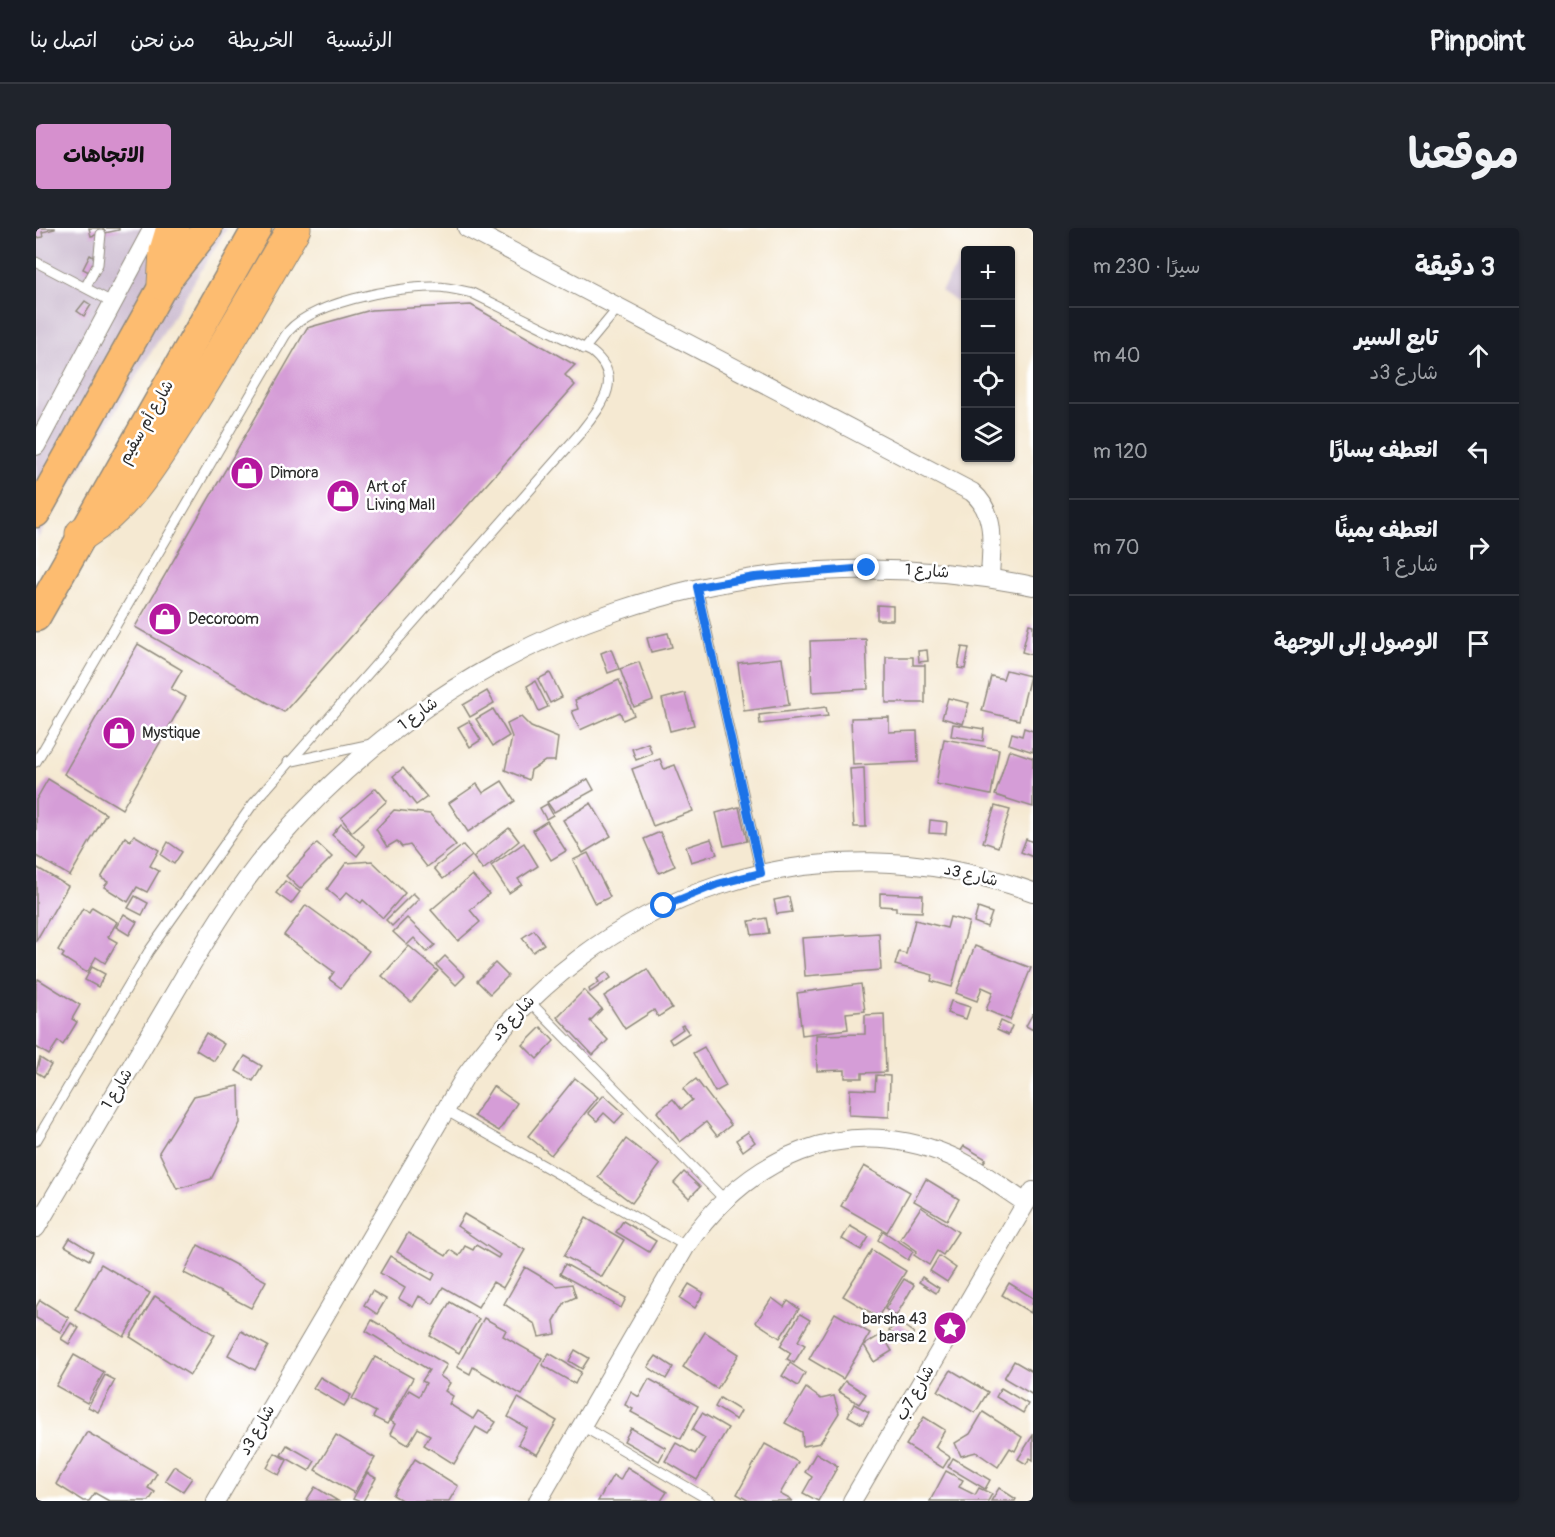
<!DOCTYPE html>
<html lang="ar">
<meta charset="utf-8">
<style>
:root{--surface:#171b24;--page:#20242c;--text:#f1f3f6;--muted:#9ea1a6;--line:#363941;--accent:#d690ce}
body{margin:0;font-family:Pangolin,"Playpen Sans Arabic",sans-serif;background:var(--page);color:var(--text);direction:rtl}
.controls{position:absolute;right:18px;top:18px;display:grid;overflow:hidden;border-radius:6px;box-shadow:0 2px 4px #0004}
.controls button{width:54px;height:54px;display:grid;place-items:center;padding:0;border:0;border-bottom:2px solid var(--line);background:var(--surface);color:var(--text);font:30px sans-serif}
.stop{position:absolute;width:18px;height:18px;margin:-14px;border:4px solid #1a73e8;border-radius:50%;background:#fff}
.stop.end{background:#1a73e8;border-color:#fff;box-shadow:0 2px 6px #0008}
.list{margin:0;padding:0;list-style:none}
h2{display:flex;justify-content:space-between;align-items:center;height:78px;margin:0;padding:0 24px;font-size:26px}
h2 small{font-size:20px;font-weight:400;color:var(--muted)}
.list li{display:grid;grid-template-columns:39px 1fr auto;gap:18px;align-items:center;box-sizing:border-box;height:96px;padding:0 24px;border-top:2px solid var(--line)}
.list b{display:block;font-size:22px;white-space:nowrap}
.list p{margin:0;font-size:20px;white-space:nowrap;color:var(--muted)}
.list em{font-size:20px;font-style:normal;color:var(--muted)}
.icon{flex:none;width:33px;height:33px;fill:none;stroke:currentColor;stroke-width:2;stroke-linecap:round;stroke-linejoin:round}
.map{position:relative;flex:none;width:997px;height:1273px;overflow:hidden;direction:ltr;border-radius:6px}
header{display:flex;align-items:center;gap:36px;box-sizing:border-box;height:84px;padding:0 30px;background:var(--surface);border-bottom:2px solid var(--line)}
header strong{font-size:28px}
nav{display:flex;gap:33px;margin-inline-start:auto;font-size:21px}
.intro{display:flex;align-items:center;justify-content:space-between;box-sizing:border-box;height:144px;padding:0 36px}
h1{margin:0;font-size:42px}
.button{padding:15px 27px;border-radius:6px;background:var(--accent);color:#111;font-size:21px;font-weight:700}
main{display:flex;gap:36px;padding:0 36px}
aside{flex:1;background:var(--surface);border-radius:6px;box-shadow:0 2px 4px #0004}
.map>svg:first-child{display:block}
.industrial{fill:#cebed2}
.building{fill:#d59dd7}
.lines{fill:none;stroke-linecap:round;stroke-linejoin:round}
.service-casing{stroke:#908a7e;stroke-width:11}
.minor-casing{stroke:#908a7e;stroke-width:20}
.primary-casing{stroke:#908a7e;stroke-width:31}
.motorway-casing{stroke:#908a7e;stroke-width:35}
.service{stroke:#fff;stroke-width:9}
.minor{stroke:#fff;stroke-width:18}
.primary{stroke:#fdbc70;stroke-width:28}
.motorway{stroke:#fdbc70;stroke-width:33}
.route{stroke:#1a73e8;stroke-width:8}
.labels{text-anchor:middle;dominant-baseline:central;stroke-width:5;stroke-linejoin:round;paint-order:stroke}
.street-label{font-size:16px;fill:#2b2b2b;stroke:#fff}
.poi-label{font-size:16px;fill:#2b2b2b;stroke:#fff;text-anchor:start}
</style>
<header>
<strong>Pinpoint</strong>
<nav><a>الرئيسية</a><a>الخريطة</a><a>من نحن</a><a>اتصل بنا</a></nav>
</header>
<div class="intro"><h1>موقعنا</h1><a class="button">الاتجاهات</a></div>
<main>
<aside>
<h2>3 دقيقة<small>سيرًا · 230 m</small></h2>
<ul class="list">
<li><svg class="icon" aria-label="ahead" viewBox="0 0 24 24"><path d="M12 20V5M6 11l6-6 6 6"/></svg><div><b>تابع السير</b><p>شارع 3د</p></div><em>40 m</em></li>
<li><svg class="icon" aria-label="left" viewBox="0 0 24 24"><path d="M17 20v-9H6M10 6l-5 5 5 5"/></svg><div><b>انعطف يسارًا</b></div><em>120 m</em></li>
<li><svg class="icon" aria-label="right" viewBox="0 0 24 24"><path d="M7 20v-9h11M14 6l5 5-5 5"/></svg><div><b>انعطف يمينًا</b><p>شارع 1</p></div><em>70 m</em></li>
<li><svg class="icon" aria-label="arrive" viewBox="0 0 24 24"><path d="M6 21V4h12l-3 4 3 4H6"/></svg><div><b>الوصول إلى الوجهة</b></div></li>
</ul>
</aside>
<div class="map">
<svg width="997" height="1273" viewBox="0 0 997 1273">
<rect width="100%" height="100%" fill="#fff"/>
<filter id="ink" filterUnits="userSpaceOnUse"><feTurbulence type="fractalNoise" baseFrequency=".0167" numOctaves="2"/><feDisplacementMap in="SourceGraphic" scale="12" xChannelSelector="R" yChannelSelector="G"/><feConvolveMatrix kernelMatrix="1 2 1 2 8 2 1 2 1" color-interpolation-filters="sRGB"/></filter>
<filter id="wash" filterUnits="userSpaceOnUse"><feTurbulence type="fractalNoise" baseFrequency=".008" numOctaves="4" result="noise"/><feDisplacementMap in="SourceGraphic" scale="24" xChannelSelector="R" yChannelSelector="G"/><feGaussianBlur stdDeviation="1.35" result="paint"/><feColorMatrix in="noise" values="0 0 0 0 0 0 0 0 0 0 0 0 0 0 0 0 0 1.4 0 .05"/><feComposite in="paint" operator="in"/></filter>
<g filter="url(#wash)">
<rect width="100%" height="100%" fill="#f5e9d2"/>
<g class="industrial">
<polygon points="0,0 191,0 0,313"/>
<polygon points="925,31 929,34 929,79 905,63"/>
</g>
<g id="blocks">
<g class="building">
<polygon points="0,0 19,0 19,1 6,4 7,9 0,10"/>
<polygon points="53,0 83,0 83,2 55,8"/>
<polygon points="54,27 62,32 55,45 47,41"/>
<polygon points="49,73 55,77 48,88 41,83"/>
<polygon points="435,77 539,137 529,147 539,157 248,484 99,399 271,100 335,82"/>
<polygon points="841,377 857,378 857,392 841,392"/>
<polygon points="993,396 997,397 997,427 986,424"/>
<polygon points="632,405 636,419 615,424 611,410"/>
<polygon points="830,411 832,461 776,464 774,413"/>
<polygon points="102,416 146,442 135,461 150,469 86,581 28,546"/>
<polygon points="926,419 933,420 929,441 922,440"/>
<polygon points="575,421 583,441 572,445 565,425"/>
<polygon points="891,422 892,433 883,434 882,423"/>
<polygon points="850,429 877,429 877,437 889,437 889,475 850,475"/>
<polygon points="746,430 753,477 708,483 702,435"/>
<polygon points="603,434 617,472 598,479 584,441"/>
<polygon points="970,442 994,448 983,492 946,483 955,448 967,451"/>
<polygon points="514,445 526,469 514,475 502,451"/>
<polygon points="583,452 598,487 587,492 584,484 544,502 536,483 542,481 539,472"/>
<polygon points="499,453 512,479 503,483 491,458"/>
<polygon points="451,463 458,475 434,489 427,477"/>
<polygon points="649,465 658,497 634,503 626,471"/>
<polygon points="912,470 933,475 927,496 906,490"/>
<polygon points="790,479 792,488 724,496 723,487"/>
<polygon points="457,481 473,508 457,518 440,491"/>
<polygon points="485,489 495,499 522,510 519,533 509,533 495,542 493,552 469,542 476,509 471,496"/>
<polygon points="853,489 853,504 881,503 882,534 817,537 815,490"/>
<polygon points="433,493 445,512 434,519 422,499"/>
<polygon points="917,496 948,501 947,513 915,508"/>
<polygon points="988,500 997,503 997,524 973,516 976,505 986,508"/>
<polygon points="908,511 963,521 955,567 900,556"/>
<polygon points="612,515 616,526 600,532 596,521"/>
<polygon points="973,522 997,530 997,579 959,567"/>
<polygon points="624,531 628,541 639,537 657,583 617,598 596,541"/>
<polygon points="367,540 391,569 380,577 357,548"/>
<polygon points="828,540 830,599 818,599 814,541"/>
<polygon points="12,551 70,586 34,648 0,628 0,572"/>
<polygon points="552,551 558,562 518,584 511,574"/>
<polygon points="466,553 479,573 432,604 413,575 441,556 447,565"/>
<polygon points="340,560 351,573 316,604 305,590"/>
<polygon points="555,575 575,608 547,625 527,592"/>
<polygon points="511,576 517,587 510,591 504,580"/>
<polygon points="959,578 974,582 962,619 947,614"/>
<polygon points="703,579 711,613 688,618 680,585"/>
<polygon points="358,582 394,586 420,617 391,639 374,617 366,619 361,613 351,619 340,601"/>
<polygon points="894,592 911,594 910,606 893,605"/>
<polygon points="511,593 530,623 515,632 497,602"/>
<polygon points="305,596 329,618 321,628 296,607"/>
<polygon points="473,600 483,613 447,642 437,629"/>
<polygon points="624,604 639,638 623,645 608,611"/>
<polygon points="98,607 123,622 114,638 123,643 111,664 101,659 92,674 68,659 72,654 65,650 89,609 94,613"/>
<polygon points="675,611 681,626 655,634 650,619"/>
<polygon points="990,611 997,614 997,629 985,624"/>
<polygon points="132,614 146,624 138,636 125,627"/>
<polygon points="281,615 296,629 264,661 250,648"/>
<polygon points="488,615 502,638 482,651 486,656 473,665 455,638"/>
<polygon points="427,617 436,628 407,651 398,640"/>
<polygon points="552,625 574,669 559,676 537,632"/>
<polygon points="336,633 369,665 347,690 327,672 325,675 311,664 304,672 291,661 310,635"/>
<polygon points="0,639 32,658 0,713"/>
<polygon points="436,647 453,666 434,682 444,694 422,713 395,682"/>
<polygon points="249,653 264,664 255,676 240,665"/>
<polygon points="377,665 383,671 356,698 350,692"/>
<polygon points="844,665 887,667 886,684 860,683 860,679 844,678"/>
<polygon points="99,668 112,675 106,687 92,680"/>
<polygon points="753,669 756,684 741,686 738,672"/>
<polygon points="270,677 333,723 305,760 293,751 298,744 248,707"/>
<polygon points="56,679 81,694 72,709 81,714 69,735 60,729 51,745 26,729 28,726 22,722 47,680 53,684"/>
<polygon points="942,680 956,685 951,699 938,694"/>
<polygon points="88,686 101,694 93,707 80,699"/>
<polygon points="914,689 933,694 916,759 895,753 897,747 859,737 863,724 870,726 879,692 911,700"/>
<polygon points="371,690 399,717 391,724 378,710 371,717 357,704"/>
<polygon points="730,690 733,705 716,707 713,693"/>
<polygon points="498,702 508,716 497,724 486,710"/>
<polygon points="843,705 845,742 769,748 766,710"/>
<polygon points="373,718 402,743 375,774 346,748"/>
<polygon points="939,718 995,740 974,792 950,782 957,764 946,759 941,773 920,765"/>
<polygon points="409,728 429,748 420,757 400,737"/>
<polygon points="459,735 472,748 454,766 441,753"/>
<polygon points="56,739 69,746 62,759 49,752"/>
<polygon points="611,741 636,780 622,789 618,782 589,801 568,768"/>
<polygon points="571,744 575,750 554,764 553,761 563,754 561,751"/>
<polygon points="2,751 44,777 36,791 41,794 27,817 22,813 13,827 0,819 0,756"/>
<polygon points="825,756 829,783 810,785 812,801 766,807 761,765"/>
<polygon points="548,762 566,781 554,793 572,812 557,827 521,789"/>
<polygon points="915,773 934,779 930,791 911,785"/>
<polygon points="997,785 997,802 990,798"/>
<polygon points="848,786 850,844 826,845 826,850 809,850 809,842 781,843 780,807 829,806 829,787"/>
<polygon points="965,793 976,798 972,807 961,802"/>
<polygon points="647,797 653,805 636,816 633,811 647,801 645,798"/>
<polygon points="505,799 518,813 501,831 487,817"/>
<polygon points="170,805 188,816 178,833 160,822"/>
<polygon points="668,819 690,858 679,864 657,825"/>
<polygon points="209,828 226,838 217,853 200,843"/>
<polygon points="4,830 15,837 8,849 0,844"/>
<polygon points="840,847 854,848 853,889 813,887 814,861 839,862"/>
<polygon points="539,850 562,869 515,927 492,908"/>
<polygon points="660,851 695,897 681,908 670,894 644,914 621,884 637,871 645,881 656,872 647,861"/>
<polygon points="203,858 204,895 175,951 141,961 123,924 158,868"/>
<polygon points="457,858 481,875 463,903 438,888"/>
<polygon points="568,867 588,885 579,895 568,885 561,893 552,885"/>
<polygon points="712,904 719,914 707,923 700,912"/>
<polygon points="590,911 624,937 596,975 562,949"/>
<polygon points="928,918 950,931 946,937 924,924"/>
<polygon points="828,938 874,964 851,1004 805,978"/>
<polygon points="648,944 664,959 653,970 638,955"/>
<polygon points="890,951 923,971 911,992 878,973"/>
<polygon points="885,979 922,1004 907,1027 901,1023 893,1037 878,1027 881,1023 864,1011"/>
<polygon points="428,986 489,1022 467,1060 457,1054 442,1079 407,1059 397,1076 383,1068 377,1079 363,1071 369,1060 344,1045 354,1028 396,1052 399,1046 361,1024 372,1005 410,1028 414,1022 423,1028 429,1018 437,1022 440,1017 462,1030 464,1027 421,998"/>
<polygon points="550,990 588,1012 566,1049 528,1028"/>
<polygon points="587,993 620,1013 613,1024 580,1004"/>
<polygon points="814,998 833,1009 825,1022 806,1011"/>
<polygon points="847,1003 877,1023 872,1032 842,1012"/>
<polygon points="34,1010 57,1024 53,1032 29,1018"/>
<polygon points="162,1017 230,1053 215,1080 148,1045"/>
<polygon points="836,1022 870,1043 842,1089 807,1068"/>
<polygon points="903,1028 920,1040 911,1054 894,1043"/>
<polygon points="65,1036 114,1065 88,1109 39,1081"/>
<polygon points="529,1036 590,1070 585,1080 524,1046"/>
<polygon points="489,1039 521,1058 536,1056 540,1069 529,1074 518,1093 520,1106 503,1109 499,1096 468,1076"/>
<polygon points="886,1049 903,1060 900,1065 883,1054"/>
<polygon points="868,1051 878,1057 860,1088 849,1081"/>
<polygon points="973,1055 997,1070 995,1085 966,1067"/>
<polygon points="653,1056 668,1065 659,1080 644,1070"/>
<polygon points="336,1063 350,1071 341,1086 328,1077"/>
<polygon points="119,1068 179,1107 154,1147 94,1109"/>
<polygon points="736,1070 748,1079 752,1073 763,1081 744,1110 720,1094"/>
<polygon points="4,1072 33,1090 24,1104 0,1090 0,1079"/>
<polygon points="414,1074 443,1091 423,1125 394,1108"/>
<polygon points="799,1085 834,1105 807,1151 773,1131"/>
<polygon points="764,1086 774,1092 762,1113 769,1117 758,1135 751,1131 755,1125 744,1118"/>
<polygon points="448,1090 470,1102 467,1108 506,1130 486,1167 437,1139 434,1146 421,1139"/>
<polygon points="336,1092 411,1137 404,1148 414,1155 409,1163 417,1168 413,1176 437,1191 442,1183 460,1194 452,1206 440,1199 418,1236 388,1217 394,1207 382,1200 372,1217 354,1206 359,1196 354,1193 373,1162 383,1168 390,1155 386,1153 393,1142 330,1103"/>
<polygon points="861,1093 878,1105 871,1115 853,1103"/>
<polygon points="35,1095 43,1100 33,1116 25,1111"/>
<polygon points="205,1103 232,1118 219,1142 192,1127"/>
<polygon points="669,1104 703,1126 681,1161 647,1139"/>
<polygon points="846,1106 856,1123 838,1134 828,1117"/>
<polygon points="539,1122 553,1130 546,1141 533,1133"/>
<polygon points="513,1125 545,1144 539,1156 506,1137"/>
<polygon points="38,1127 68,1144 51,1175 20,1158"/>
<polygon points="620,1128 637,1139 630,1151 612,1139"/>
<polygon points="339,1129 377,1150 351,1196 337,1189 340,1184 316,1171"/>
<polygon points="978,1133 997,1144 997,1167 968,1150"/>
<polygon points="754,1135 769,1145 762,1158 746,1148"/>
<polygon points="915,1142 952,1164 939,1185 902,1163"/>
<polygon points="69,1147 79,1152 62,1184 52,1179"/>
<polygon points="284,1149 315,1167 308,1178 277,1160"/>
<polygon points="613,1151 662,1178 645,1211 595,1184 597,1181 589,1177 595,1164 603,1169"/>
<polygon points="809,1153 830,1166 823,1176 802,1163"/>
<polygon points="770,1160 785,1171 798,1168 803,1185 784,1215 767,1218 766,1204 749,1195"/>
<polygon points="965,1160 992,1176 987,1185 960,1169"/>
<polygon points="482,1170 521,1193 501,1227 482,1216 491,1200 472,1189"/>
<polygon points="684,1170 705,1183 700,1192 679,1179"/>
<polygon points="818,1176 833,1184 826,1196 812,1188"/>
<polygon points="947,1184 986,1209 979,1223 974,1220 962,1239 940,1224 925,1228 919,1215 934,1206"/>
<polygon points="666,1185 692,1200 661,1252 629,1233 640,1215 659,1226 669,1210 656,1202"/>
<polygon points="888,1189 909,1202 899,1219 914,1229 907,1240 870,1217"/>
<polygon points="595,1200 630,1220 623,1233 588,1213"/>
<polygon points="51,1204 121,1245 112,1260 119,1264 113,1273 73,1273 59,1265 53,1273 47,1273 20,1256"/>
<polygon points="300,1207 339,1230 318,1265 279,1242"/>
<polygon points="997,1207 997,1232 994,1230 990,1236 982,1231"/>
<polygon points="729,1216 762,1234 744,1266 757,1273 713,1273 701,1266"/>
<polygon points="251,1217 279,1233 273,1243 245,1227"/>
<polygon points="239,1225 251,1232 243,1247 231,1240"/>
<polygon points="780,1225 802,1238 782,1273 767,1265 776,1249 769,1244"/>
<polygon points="917,1230 954,1252 949,1261 912,1239"/>
<polygon points="379,1231 422,1258 413,1273 367,1273 357,1267"/>
<polygon points="138,1238 156,1250 147,1263 129,1252"/>
<polygon points="591,1239 631,1264 625,1273 562,1273 577,1247 584,1252"/>
<polygon points="910,1243 927,1252 923,1259 939,1267 943,1260 956,1266 952,1273 894,1273"/>
<polygon points="331,1245 340,1250 327,1273 322,1273 317,1271"/>
<polygon points="279,1259 302,1273 270,1273"/>
<polygon points="963,1260 980,1271 979,1273 955,1273"/>
</g>
</g>
</g>
<g filter="url(#ink)">
<use href="#blocks" fill-opacity="0" stroke="#908a7e" stroke-width="1.5"/>
<g class="lines">
<defs>
<g id="service">
<polyline points="0,34 78,75"/>
<polyline points="50,58 62,36 65,6"/>
<polyline points="548,121 582,80"/>
<polyline points="661,359 725,645"/>
<path d="M0,534L249,108C269,75 362,58 399,59C412,59 423,62 436,65L556,124C590,151 564,179 545,204L217,576L113,723L0,913"/>
<polyline points="252,534 340,515"/>
<polyline points="492,772 688,971"/>
<polyline points="409,882 650,1018"/>
<polyline points="546,1198 675,1273"/>
</g>
<g id="minor">
<path d="M431,0L936,264C962,286 955,319 954,350"/>
<polyline points="0,218 117,0"/>
<path d="M0,1000C44,926 88,851 132,776C164,722 195,667 236,619C426,396 711,300 997,358"/>
<path d="M180,1273L430,847C562,663 781,587 997,664"/>
<path d="M502,1273L650,1018C712,930 807,884 912,927C939,938 965,959 990,975"/>
<polyline points="816,1273 997,963"/>
</g>
<g id="primary">
<polyline points="0,285 128,56 172,0"/>
<polyline points="0,389 221,0"/>
</g>
<g id="motorway">
<polyline points="128,56 130,23 137,0"/>
<path d="M46,306C94,276 118,231 148,185C187,124 222,62 258,0"/>
</g>
</defs>
<use href="#service" class="service-casing"/>
<use href="#minor" class="minor-casing"/>
<use href="#primary" class="primary-casing"/>
<use href="#motorway" class="motorway-casing"/>
<use href="#service" class="service"/>
<use href="#minor" class="minor"/>
<use href="#primary" class="primary"/>
<use href="#motorway" class="motorway"/>
</g>
</g>
<g class="lines" filter="url(#ink)">
<polyline class="route" points="628,678 682,656 725,645 661,359 719,349 831,340"/>
</g>
<defs>
<symbol id="shop-disc" viewBox="-11 -11 22 22"><circle r="9.5" fill="#b5179e" stroke="#fff"/><path d="M-5-2.5h2.3a2.7 3.5 0 0 1 5.4 0H5L5.5 6h-11ZM-1.5-2.5h3a1.5 2.3 0 0 0-3 0Z" fill="#fff"/></symbol>
<symbol id="sight-disc" viewBox="-11 -11 22 22"><circle r="9.5" fill="#b5179e" stroke="#fff"/><path d="M0-6L1.8-2.2L6-1.7L2.9 1.2L3.7 5.4L0 3.3L-3.7 5.4L-2.9 1.2L-6-1.7L-1.8-2.2Z" fill="#fff"/></symbol>
</defs>
<g fill-rule="evenodd">
<use href="#shop-disc" x="192" y="226" width="38" height="38"/>
<use href="#shop-disc" x="288" y="249" width="38" height="38"/>
<use href="#shop-disc" x="110" y="372" width="38" height="38"/>
<use href="#shop-disc" x="64" y="486" width="38" height="38"/>
<use href="#sight-disc" x="895" y="1081" width="38" height="38"/>
</g>
<g class="labels">
<g class="street-label">
<text transform="translate(110 194) rotate(-60)">شارع أم سقيم</text>
<text transform="translate(891 343) rotate(4)">شارع 1</text>
<text transform="translate(382 486) rotate(-36)">شارع 1</text>
<text transform="translate(935 647) rotate(13)">شارع 3د</text>
<text transform="translate(477 790) rotate(-47)">شارع 3د</text>
<text transform="translate(81 861) rotate(-59)">شارع 1</text>
<text transform="translate(879 1165) rotate(-60)">شارع 7ب</text>
<text transform="translate(221 1202) rotate(-60)">شارع 3د</text>
</g>
<g class="poi-label">
<text x="234" y="245">Dimora</text>
<text x="330" y="259">Art of<tspan x="330" dy="18">Living Mall</tspan></text>
<text x="152" y="391">Decoroom</text>
<text x="106" y="505">Mystique</text>
<text x="891" y="1091" text-anchor="end">barsha 43<tspan x="891" dy="18">barsa 2</tspan></text>
</g>
</g>
</svg>
<div class="controls">
<button>+</button>
<button>−</button>
<button><svg class="icon" aria-label="locate" viewBox="0 0 24 24"><circle cx="12" cy="12" r="6"/><path d="M12 2v4M12 18v4M2 12h4M18 12h4"/></svg></button>
<button><svg class="icon" aria-label="layers" viewBox="0 0 24 24"><path d="M12 4l9 5-9 5-9-5zM3 14l9 5 9-5"/></svg></button>
</div>
<div class="stop" style="left:628px;top:678px"></div>
<div class="stop end" style="left:831px;top:340px"></div>
</div>
</main>
